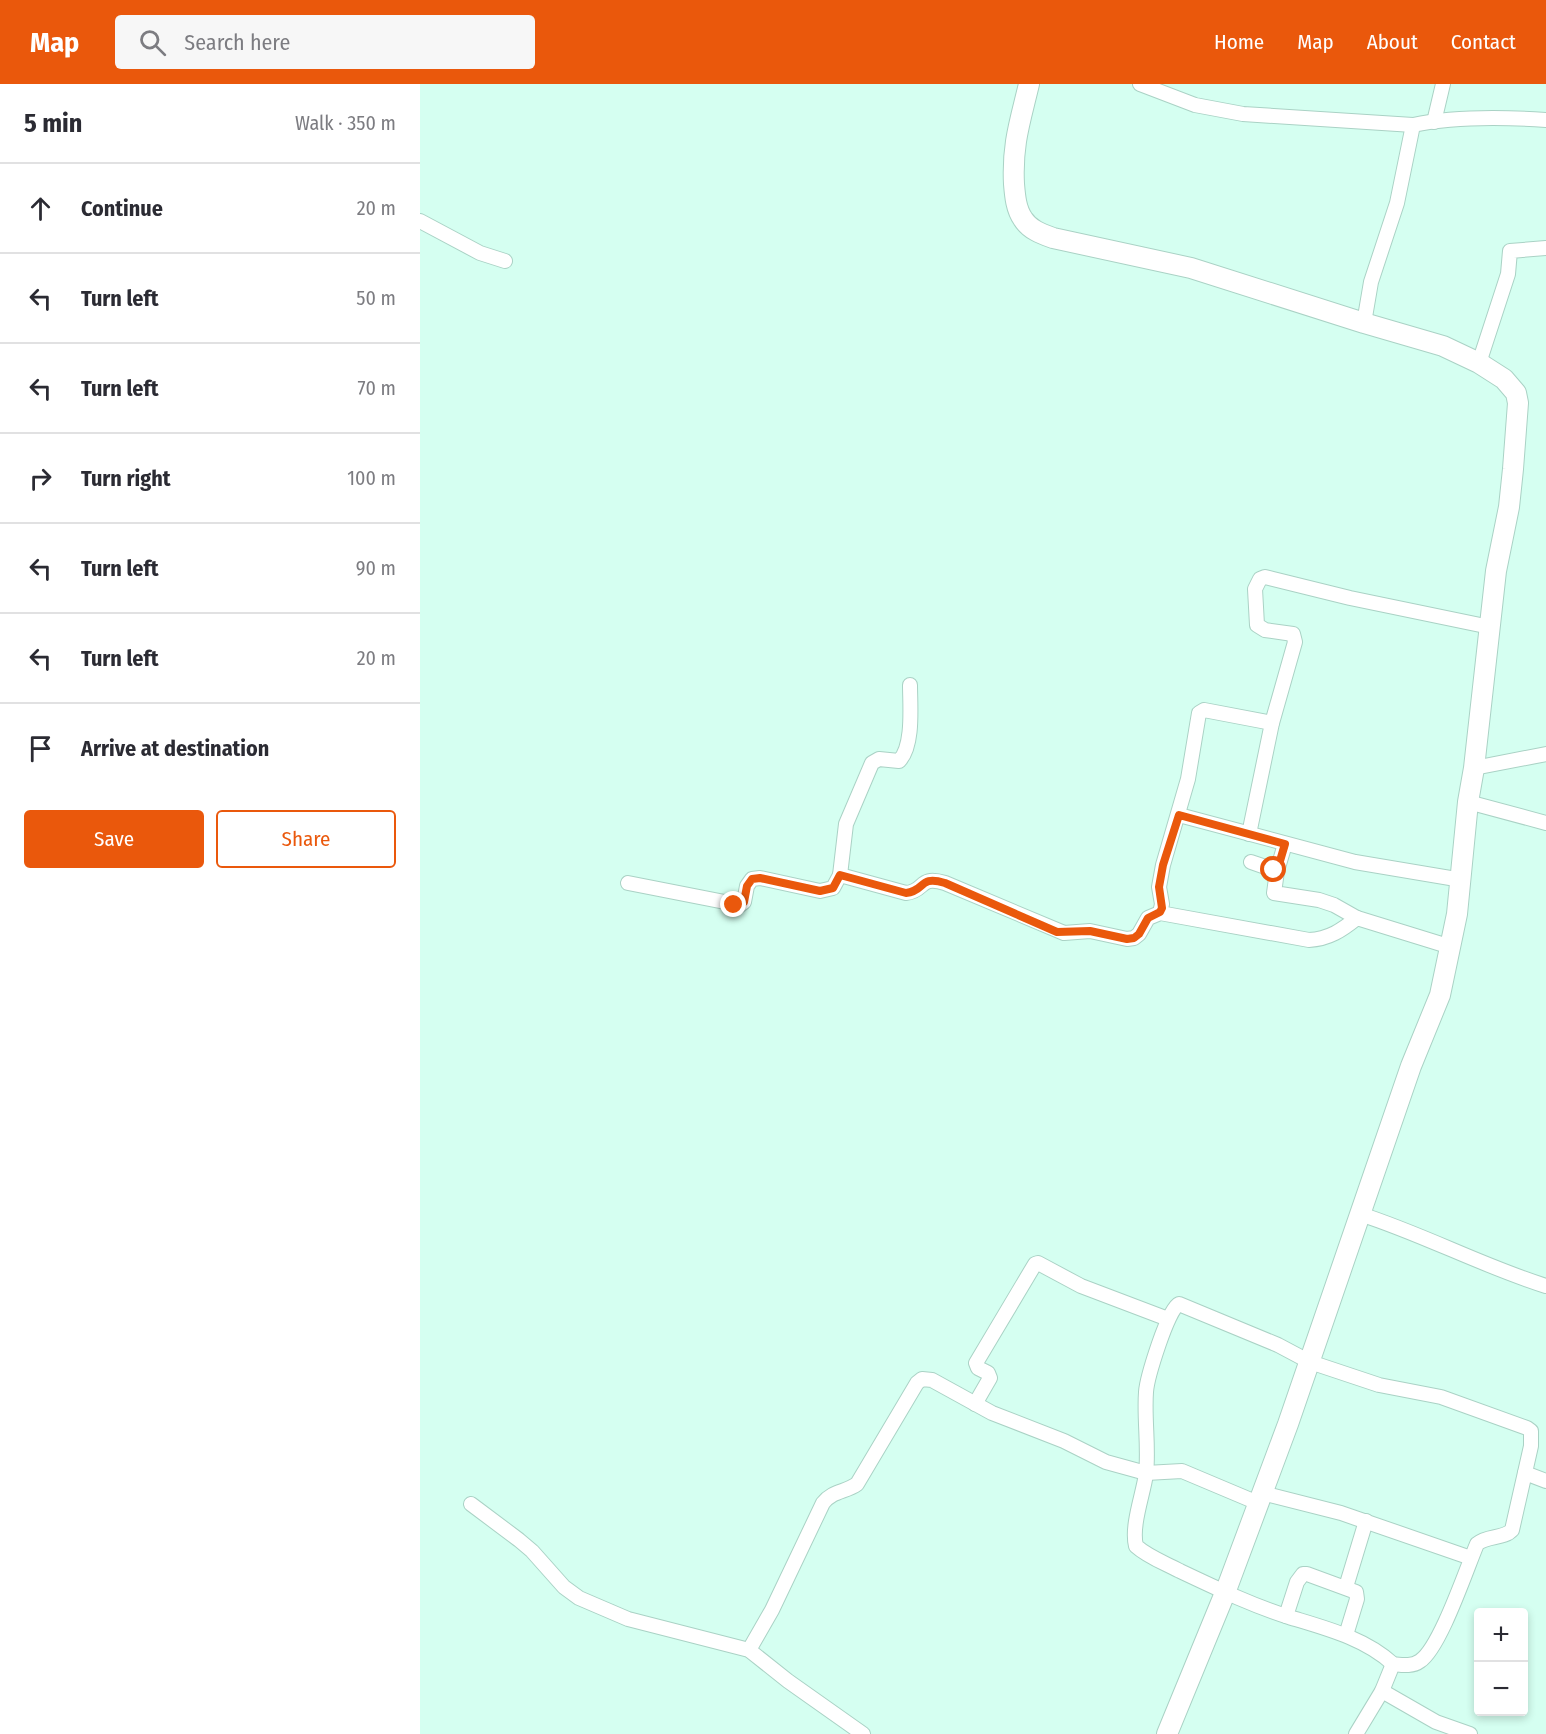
<!DOCTYPE html>
<meta charset="utf-8">
<style>
:root{--surface:#fff;--page:#f7f7f7;--text:#2b2b33;--muted:#7c7c81;--line:#e1e1e2;--accent:#ea580c}
body{margin:0;font-family:"Fira Sans Condensed",sans-serif;background:var(--page);color:var(--text)}
.controls{position:absolute;right:18px;bottom:18px;display:grid;overflow:hidden;border-radius:6px;box-shadow:0 3px 9px #0003}
.controls button{width:54px;height:54px;display:grid;place-items:center;padding:0;border:0;border-bottom:2px solid var(--line);background:var(--surface);color:var(--text);font:30px sans-serif}
.stop{position:absolute;width:18px;height:18px;margin:-14px;border:4px solid #ea580c;border-radius:50%;background:#fff}
.stop.end{background:#ea580c;border-color:#fff;box-shadow:0 2px 6px #0008}
.list{margin:0;padding:0;list-style:none}
h2{display:flex;justify-content:space-between;align-items:center;height:78px;margin:0;padding:0 24px;font-size:26px}
h2 small{font-size:20px;font-weight:400;color:var(--muted)}
.list li{display:grid;grid-template-columns:39px 1fr auto;gap:18px;align-items:center;box-sizing:border-box;height:90px;padding:0 24px;border-top:2px solid var(--line)}
.list b{display:block;font-size:22px;white-space:nowrap}
.list em{font-size:20px;font-style:normal;color:var(--muted)}
.actions{display:flex;gap:12px;padding:18px 24px}
.actions a{flex:1;padding:14px 0;border:2px solid var(--accent);border-radius:6px;text-align:center;font-size:21px;color:var(--accent)}
.actions .main{background:var(--accent);color:#fff}
.icon{flex:none;width:33px;height:33px;fill:none;stroke:currentColor;stroke-width:2;stroke-linecap:round;stroke-linejoin:round}
.map{position:relative;flex:none;width:1126px;height:1650px;overflow:hidden}
header{display:flex;align-items:center;gap:36px;box-sizing:border-box;height:84px;padding:0 30px;background:var(--accent);color:#fff}
header strong{font-size:28px}
nav{display:flex;gap:33px;margin-inline-start:auto;font-size:21px}
.search{width:420px;height:54px;background:var(--page);display:flex;align-items:center;gap:15px;box-sizing:border-box;padding:0 21px;border-radius:6px;color:var(--muted);font-size:22px}
main{display:flex}
aside{flex:1;background:var(--surface)}
.map>svg:first-child{display:block}
.lines{fill:none;stroke-linecap:round;stroke-linejoin:round}
.street-casing{stroke:#aad2c5;stroke-width:16}
.secondary-casing{stroke:#aad2c5;stroke-width:22}
.street{stroke:#fff;stroke-width:14}
.secondary{stroke:#fff;stroke-width:20}
.route{stroke:#ea580c;stroke-width:8}
</style>
<header>
<strong>Map</strong>
<div class="search"><svg class="icon" aria-label="search" viewBox="0 0 24 24"><circle cx="10" cy="10" r="6"/><path d="M15 15l6 6"/></svg>Search here</div>
<nav><a>Home</a><a>Map</a><a>About</a><a>Contact</a></nav>
</header>
<main>
<aside>
<h2>5 min<small>Walk · 350 m</small></h2>
<ul class="list">
<li><svg class="icon" aria-label="ahead" viewBox="0 0 24 24"><path d="M12 20V5M6 11l6-6 6 6"/></svg><div><b>Continue</b></div><em>20 m</em></li>
<li><svg class="icon" aria-label="left" viewBox="0 0 24 24"><path d="M17 20v-9H6M10 6l-5 5 5 5"/></svg><div><b>Turn left</b></div><em>50 m</em></li>
<li><svg class="icon" aria-label="left" viewBox="0 0 24 24"><path d="M17 20v-9H6M10 6l-5 5 5 5"/></svg><div><b>Turn left</b></div><em>70 m</em></li>
<li><svg class="icon" aria-label="right" viewBox="0 0 24 24"><path d="M7 20v-9h11M14 6l5 5-5 5"/></svg><div><b>Turn right</b></div><em>100 m</em></li>
<li><svg class="icon" aria-label="left" viewBox="0 0 24 24"><path d="M17 20v-9H6M10 6l-5 5 5 5"/></svg><div><b>Turn left</b></div><em>90 m</em></li>
<li><svg class="icon" aria-label="left" viewBox="0 0 24 24"><path d="M17 20v-9H6M10 6l-5 5 5 5"/></svg><div><b>Turn left</b></div><em>20 m</em></li>
<li><svg class="icon" aria-label="arrive" viewBox="0 0 24 24"><path d="M6 21V4h12l-3 4 3 4H6"/></svg><div><b>Arrive at destination</b></div></li>
</ul>
<div class="actions"><a class="main">Save</a><a>Share</a></div>
</aside>
<div class="map">
<svg width="1126" height="1650" viewBox="0 0 1126 1650">
<rect width="100%" height="100%" fill="#d5fff1"/>
<g class="lines">
<defs>
<g id="street">
<polyline points="720,0 775,21 823,30 993,41"/>
<polyline points="1014,38 1023,0"/>
<polyline points="0,137 60,169 85,177"/>
<path d="M944,239L951,198L977,119L993,41C1036,32 1082,33 1126,36"/>
<polyline points="1059,279 1088,190 1090,167 1126,164"/>
<polyline points="1054,684 1126,670"/>
<polyline points="1048,718 1126,739"/>
<polyline points="759,731 935,778 1042,796"/>
<polyline points="829,750 852,639 875,558 873,550 845,546 837,541 835,505 840,495 845,493 853,495 930,514 1070,543"/>
<polyline points="831,778 857,787 854,809 899,816 914,821 937,834"/>
<polyline points="857,787 865,760"/>
<path d="M420,791L426,740L452,679L459,675L479,677C494,662 490,621 490,601"/>
<path d="M208,799L320,821L324,818L327,802L332,795L340,794L400,807L413,804L420,791L486,809C506,807 498,791 525,799L644,849L670,847L707,855L714,854L719,850L728,834L740,829L889,856C909,855 922,846 937,834L1031,863"/>
<polyline points="740,829 742,820 739,803 743,781 768,695 779,629 784,626 852,639"/>
<path d="M940,1130C1003,1150 1062,1182 1126,1202"/>
<path d="M759,1220L858,1261L890,1278L959,1301L1021,1313L1107,1344L1111,1347V1362L1092,1446C1084,1455 1067,1451 1057,1460C1046,1486 1020,1564 1000,1577C992,1583 982,1581 973,1580C945,1554 905,1544 869,1533C831,1521 796,1504 760,1487C745,1479 728,1473 716,1462C711,1442 723,1411 726,1390C729,1363 724,1335 726,1308C727,1294 748,1224 759,1220Z"/>
<polyline points="555,1320 570,1294 568,1289 558,1284 556,1279 615,1180 618,1179 661,1202 748,1235"/>
<polyline points="1105,1389 1126,1397"/>
<polyline points="842,1409 921,1429 1051,1474"/>
<polyline points="51,1420 99,1456 112,1467 144,1503 159,1514 208,1535 329,1566 368,1597 443,1650"/>
<polyline points="926,1503 946,1437"/>
<polyline points="866,1532 877,1498 883,1490 887,1490 936,1508 937,1515 926,1551"/>
<path d="M329,1566L352,1526L403,1419C412,1407 426,1408 437,1400L497,1299L502,1295L512,1296L572,1329L644,1357L686,1378L726,1389L762,1387L838,1419"/>
<polyline points="962,1607 1016,1638 1050,1650"/>
<polyline points="936,1650 962,1607 973,1580"/>
</g>
<path id="secondary" d="M609,0C600,38 592,60 594,100C595,112 596,125 603,135C610,146 622,150 633,154L771,184L944,239L1023,262L1059,279L1084,295L1096,309L1098,319L1093,385L1089,423L1076,487L1054,684L1048,718L1037,830L1020,911L991,982L868,1340L805,1509L747,1650"/>
</defs>
<use href="#street" class="street-casing"/>
<use href="#secondary" class="secondary-casing"/>
<use href="#street" class="street"/>
<use href="#secondary" class="secondary"/>
</g>
<g class="lines">
<path class="route" d="M314,821H320L324,818L327,802L332,795L340,794L400,807L413,804L420,791L486,809C506,807 498,791 525,799L637,848L670,847L707,855L714,854L719,850L728,834L740,828L742,824L739,803L743,781L759,731L865,760L857,787L854,786"/>
</g>
</svg>
<div class="controls">
<button>+</button>
<button>−</button>
</div>
<div class="stop" style="left:854px;top:786px"></div>
<div class="stop end" style="left:314px;top:821px"></div>
</div>
</main>
